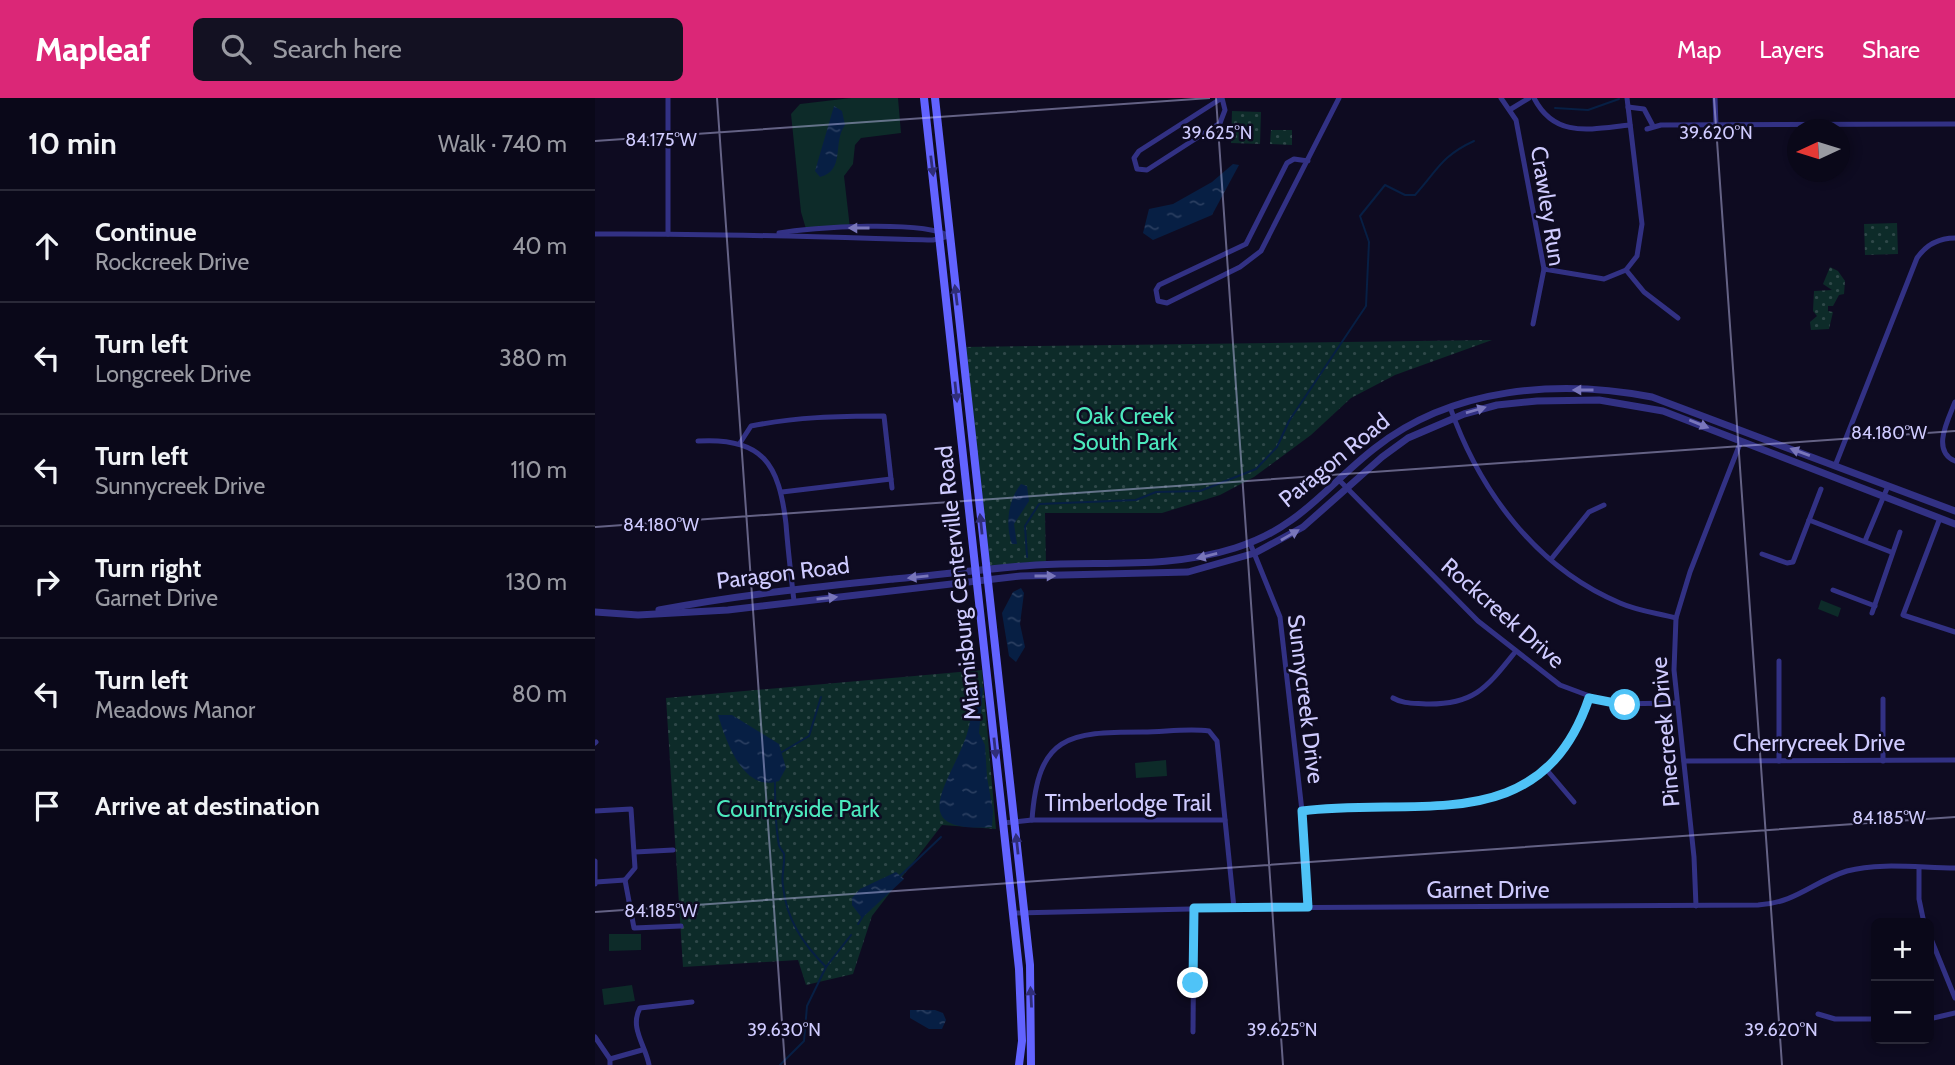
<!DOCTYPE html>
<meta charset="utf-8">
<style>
:root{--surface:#0a0819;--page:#131122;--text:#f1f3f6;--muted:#999aa2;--line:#2a2938;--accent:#db2777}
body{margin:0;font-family:Cabin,sans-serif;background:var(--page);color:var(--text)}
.controls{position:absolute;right:21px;bottom:21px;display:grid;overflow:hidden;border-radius:10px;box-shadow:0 4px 10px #0003}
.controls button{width:63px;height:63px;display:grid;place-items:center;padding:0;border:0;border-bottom:2px solid var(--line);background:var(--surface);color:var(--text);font:35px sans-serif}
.compass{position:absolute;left:1192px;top:21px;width:63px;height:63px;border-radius:50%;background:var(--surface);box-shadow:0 4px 10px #0003;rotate:266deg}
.stop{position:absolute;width:21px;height:21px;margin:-16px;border:5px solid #4fc3f7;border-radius:50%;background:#fff}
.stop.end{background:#4fc3f7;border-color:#fff;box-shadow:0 2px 7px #0008}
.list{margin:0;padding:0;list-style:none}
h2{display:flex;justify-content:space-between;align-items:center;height:91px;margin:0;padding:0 28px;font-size:30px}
h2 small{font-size:23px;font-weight:400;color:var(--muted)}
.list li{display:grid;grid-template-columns:46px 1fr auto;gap:21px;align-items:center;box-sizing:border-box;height:112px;padding:0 28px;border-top:2px solid var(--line)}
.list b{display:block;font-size:26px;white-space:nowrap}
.list p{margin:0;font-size:23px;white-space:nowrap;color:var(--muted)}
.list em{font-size:23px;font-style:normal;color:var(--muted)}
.icon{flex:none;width:38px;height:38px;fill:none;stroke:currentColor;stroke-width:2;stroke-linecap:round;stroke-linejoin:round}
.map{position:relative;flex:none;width:1360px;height:967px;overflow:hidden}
header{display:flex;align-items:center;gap:42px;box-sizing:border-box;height:98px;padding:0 35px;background:var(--accent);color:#fff}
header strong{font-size:33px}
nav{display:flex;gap:38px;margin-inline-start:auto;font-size:24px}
.search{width:490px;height:63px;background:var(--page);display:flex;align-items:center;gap:18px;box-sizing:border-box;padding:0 24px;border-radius:10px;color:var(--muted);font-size:26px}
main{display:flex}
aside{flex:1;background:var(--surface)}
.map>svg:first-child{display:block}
.grass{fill:#0d2b29}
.park{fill:url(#park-dots)}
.water{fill:url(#water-ripples)}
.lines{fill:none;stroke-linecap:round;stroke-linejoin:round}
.stream{stroke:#071f44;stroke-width:2}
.minor{stroke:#323184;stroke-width:5}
.tertiary{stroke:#323184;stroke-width:7}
.secondary{stroke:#6263ff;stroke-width:8}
.oneway{fill:#302e7a}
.oneway2{fill:#7976bb}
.route{stroke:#4fc3f7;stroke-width:9}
.ticks{fill:none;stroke:#cfcbff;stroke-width:2;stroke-opacity:0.45}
.labels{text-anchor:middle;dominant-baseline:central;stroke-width:5;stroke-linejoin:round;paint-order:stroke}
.street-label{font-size:23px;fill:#cfcbff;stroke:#0e0b21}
.park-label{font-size:23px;fill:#4ce9bd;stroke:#0e0b21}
.ticks-label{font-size:18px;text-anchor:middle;fill:#cfcbff;stroke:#0e0b21;stroke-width:5;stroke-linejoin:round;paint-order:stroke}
</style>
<header>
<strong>Mapleaf</strong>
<div class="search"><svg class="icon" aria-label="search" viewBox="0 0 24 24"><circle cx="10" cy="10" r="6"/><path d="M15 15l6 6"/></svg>Search here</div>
<nav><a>Map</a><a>Layers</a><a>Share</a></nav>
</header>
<main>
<aside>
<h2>10 min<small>Walk · 740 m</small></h2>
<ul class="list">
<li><svg class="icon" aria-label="ahead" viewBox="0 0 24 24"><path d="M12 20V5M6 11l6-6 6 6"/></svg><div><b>Continue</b><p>Rockcreek Drive</p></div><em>40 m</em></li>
<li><svg class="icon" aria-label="left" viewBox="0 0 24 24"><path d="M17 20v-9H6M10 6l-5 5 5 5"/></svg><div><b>Turn left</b><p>Longcreek Drive</p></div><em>380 m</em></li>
<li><svg class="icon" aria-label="left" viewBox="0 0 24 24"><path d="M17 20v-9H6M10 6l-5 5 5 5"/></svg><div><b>Turn left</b><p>Sunnycreek Drive</p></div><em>110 m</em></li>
<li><svg class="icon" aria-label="right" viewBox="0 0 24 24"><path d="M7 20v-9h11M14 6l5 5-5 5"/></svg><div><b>Turn right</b><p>Garnet Drive</p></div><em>130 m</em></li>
<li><svg class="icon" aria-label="left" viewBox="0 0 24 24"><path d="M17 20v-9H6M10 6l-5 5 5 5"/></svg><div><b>Turn left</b><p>Meadows Manor</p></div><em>80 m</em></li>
<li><svg class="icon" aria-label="arrive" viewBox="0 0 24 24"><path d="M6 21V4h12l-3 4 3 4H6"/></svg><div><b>Arrive at destination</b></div></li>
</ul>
</aside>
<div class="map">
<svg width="1360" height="967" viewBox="0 0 1360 967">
<defs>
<pattern id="park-dots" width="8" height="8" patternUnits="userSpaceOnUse" patternTransform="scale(1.75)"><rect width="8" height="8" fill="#0d2b29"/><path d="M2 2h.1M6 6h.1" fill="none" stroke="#2f4849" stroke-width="1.8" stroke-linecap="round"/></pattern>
<pattern id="water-ripples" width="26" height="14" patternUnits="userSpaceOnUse" patternTransform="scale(1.75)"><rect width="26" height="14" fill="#071f44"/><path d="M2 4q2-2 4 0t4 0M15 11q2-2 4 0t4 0" fill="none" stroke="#2a3e60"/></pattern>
</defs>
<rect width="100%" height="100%" fill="#0e0b21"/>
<g class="grass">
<polygon points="256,0 303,0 306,35 266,40 260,47 258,66 249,78 255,130 211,131 206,114 196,16 205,6"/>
<polygon points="1226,502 1246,510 1243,519 1223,511"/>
<polygon points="571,662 572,678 541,680 540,665"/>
<polygon points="14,836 46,836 46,852 14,853"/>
<polygon points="37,887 40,903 9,907 7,891"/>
</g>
<g class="park">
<polygon points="637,13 666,14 665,46 636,45"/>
<polygon points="676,32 697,32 697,47 675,46"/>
<polygon points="1302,125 1303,156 1270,157 1269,126"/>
<polygon points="1235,169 1243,173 1250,183 1249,196 1244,197 1238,208 1233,208 1233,213 1238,214 1234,231 1216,232 1215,224 1222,218 1218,213 1219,193 1237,192 1228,186"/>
<polygon points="897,242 800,277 756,300 716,337 659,379 625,397 567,415 450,415 451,467 391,472 368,249"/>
<polygon points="387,572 401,731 347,727 277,818 258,876 211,887 203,862 88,869 71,600"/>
</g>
<g class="water">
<path d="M239,8L247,13L250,27C237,45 251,72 225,79L220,73Z"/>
<polygon points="638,66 644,67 617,117 558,142 548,135 554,111 578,106 617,84"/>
<path d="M426,386L432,388L434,403L419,426L422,446H417C410,427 413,402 426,386Z"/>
<polygon points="426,490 429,495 425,526 430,549 421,564 414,558 407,515 418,494"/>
<path d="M381,588L388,590L384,635L390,647L392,679L398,713L397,729C298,736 368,672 375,623L379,621Z"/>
<path d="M123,617H137L184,646L191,670L184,683C148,695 131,643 123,617Z"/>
<polygon points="301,774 309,781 267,820 257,807 257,800 265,791"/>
<polygon points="315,912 340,912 348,915 351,922 347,931 334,931 315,920"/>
</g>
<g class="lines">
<g class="stream">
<polyline points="960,10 993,12 1024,1"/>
<path d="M432,459L430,428L444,406L541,402L561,394L605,393L661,371L682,349L694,323L771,208L774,144L765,118L790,87L810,97H820C842,73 846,58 879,43"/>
<polyline points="187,654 214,638 226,599"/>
<path d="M180,684C180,705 180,727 184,747C185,751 188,753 189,756C190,767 186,778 188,788C191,820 207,845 231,869"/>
<polyline points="304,779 346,739"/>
<polyline points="263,826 268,818"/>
<polyline points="185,967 209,943 212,908 231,869 256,837"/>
</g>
<g class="minor">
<polyline points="73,0 73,136"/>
<polyline points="627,0 630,12 625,25 552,72 542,71 539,60 544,53 627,0"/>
<polyline points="906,0 921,22 949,171 938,226"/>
<path d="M939,0C960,41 996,31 1035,27"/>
<polyline points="1120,0 1121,27"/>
<polyline points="1033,9 1049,11 1058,28"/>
<polyline points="916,11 934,0"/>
<polyline points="1052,31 1066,27 1360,26"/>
<polyline points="713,63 699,61 692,65 651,146 564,187 561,192 563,203 572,205 645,169 666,153 744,0"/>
<path d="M184,135C216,129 329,122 354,138"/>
<path d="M0,136C113,135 225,139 338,142L354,138"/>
<polyline points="949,171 1009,181 1031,172 1042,158 1047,126 1032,0"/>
<polyline points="1031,172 1049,194 1083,220"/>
<path d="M1360,304C1353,322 1336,353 1360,363"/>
<path d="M855,309C884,392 941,470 1025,505C1043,513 1062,515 1081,520"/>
<path d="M103,343C168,339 184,366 191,426C193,452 196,478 199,503"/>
<path d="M145,345L156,328C201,319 243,318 289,318L297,390"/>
<path d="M1240,368L1322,160C1331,147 1344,140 1360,140"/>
<polyline points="745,383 883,523 965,587 1016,606 1082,605"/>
<polyline points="187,394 296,381"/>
<polyline points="1345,420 1308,517 1360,534"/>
<polyline points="1214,422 1296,454"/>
<polyline points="1270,443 1293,388"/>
<polyline points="655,445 685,519 707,713 713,809"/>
<polyline points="1167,456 1192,465 1198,464 1226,391"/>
<polyline points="957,460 994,414 1009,407"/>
<polyline points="1238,492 1280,508"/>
<polyline points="1277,515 1305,434"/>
<path d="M798,600C808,606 819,605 831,606C880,607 892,589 921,553"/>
<polyline points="0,645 1,644"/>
<polyline points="1089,663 1360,662"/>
<polyline points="1184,663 1184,563"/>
<polyline points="1288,663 1288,601"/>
<polyline points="951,671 979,704"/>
<polyline points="0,713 36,711 40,770 30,782"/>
<path d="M707,713C821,698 947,742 994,600"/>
<path d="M437,722C443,637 473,634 548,634C569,634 593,630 614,633L622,643L639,810"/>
<polyline points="408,725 437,722 630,722"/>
<polyline points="40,754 78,752"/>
<polyline points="0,763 0,786"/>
<polyline points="1324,770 1324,801 1329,825"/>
<polyline points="30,782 39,830 86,828"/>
<polyline points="1,784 30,782"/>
<polyline points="1101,808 1099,759 1079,572 1081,520 1095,474 1146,343"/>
<path d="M418,815L639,810L1163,807C1201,805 1219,783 1252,773C1285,764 1326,770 1360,770"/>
<polyline points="1334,836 1360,900"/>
<polyline points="1223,916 1240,921 1281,921"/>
<polyline points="1334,921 1360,915"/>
<polyline points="598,934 599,811"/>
<polyline points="0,939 15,961 15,967"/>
<polyline points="15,961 47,952"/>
<path d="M54,967C51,948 34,930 45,910L97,904"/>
</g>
<g class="tertiary">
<path d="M64,512C142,497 221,489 299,481C346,477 394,470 441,467C509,463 574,471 640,450C705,430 731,388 780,350C857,289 964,281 1057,299L1360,413"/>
<polyline points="0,514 43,517 133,512 426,478 593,474 660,455 708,429 787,359 813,340 869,316 902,307 942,303 1004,302 1068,313 1360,426"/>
</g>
<g class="secondary">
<polyline points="329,0 424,871 427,943 424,967"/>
<polyline points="340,0 435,867 436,967"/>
</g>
</g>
<defs><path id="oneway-solid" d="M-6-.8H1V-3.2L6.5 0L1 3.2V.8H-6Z" transform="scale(1.75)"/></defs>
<g class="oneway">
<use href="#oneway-solid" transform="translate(337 68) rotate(83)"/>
<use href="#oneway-solid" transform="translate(361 197) rotate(-97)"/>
<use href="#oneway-solid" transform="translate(361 294) rotate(84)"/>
<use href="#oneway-solid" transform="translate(386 426) rotate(-96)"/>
<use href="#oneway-solid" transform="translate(400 650) rotate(84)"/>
<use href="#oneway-solid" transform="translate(422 746) rotate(-96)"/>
<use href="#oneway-solid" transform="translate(436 899) rotate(-93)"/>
</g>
<g class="oneway2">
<use href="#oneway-solid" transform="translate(264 130) rotate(180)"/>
<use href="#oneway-solid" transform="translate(988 292) rotate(180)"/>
<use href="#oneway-solid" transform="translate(881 312) rotate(-16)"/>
<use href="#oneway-solid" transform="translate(1104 326) rotate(22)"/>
<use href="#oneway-solid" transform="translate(1205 354) rotate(-160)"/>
<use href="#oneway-solid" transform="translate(695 437) rotate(-30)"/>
<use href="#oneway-solid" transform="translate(612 458) rotate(166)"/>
<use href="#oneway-solid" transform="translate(450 478)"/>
<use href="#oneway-solid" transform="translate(323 479) rotate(174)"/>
<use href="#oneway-solid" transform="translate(232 500) rotate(-6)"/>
</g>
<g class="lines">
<path class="route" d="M598,885L599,810L713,809L707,713C822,698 946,742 994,600L1030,607"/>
</g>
<path class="ticks" d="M122,0L190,967M621,0L688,967M1119,0L1187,967M0,43L615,0M0,429L1360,333M0,814L1360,719"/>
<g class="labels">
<g class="street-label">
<text transform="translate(953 108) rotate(81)">Crawley Run</text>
<text transform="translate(739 362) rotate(-39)">Paragon Road</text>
<text transform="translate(188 475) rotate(-7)">Paragon Road</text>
<text transform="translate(363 485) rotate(-96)">Miamisburg Centerville Road</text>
<text transform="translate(908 515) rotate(41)">Rockcreek Drive</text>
<text transform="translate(711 601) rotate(83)">Sunnycreek Drive</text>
<text transform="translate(1070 634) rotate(-95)">Pinecreek Drive</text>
<text x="1224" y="645">Cherrycreek Drive</text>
<text x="533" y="705">Timberlodge Trail</text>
<text x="893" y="792">Garnet Drive</text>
</g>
<g class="park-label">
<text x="530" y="318">Oak Creek<tspan x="530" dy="26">South Park</tspan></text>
<text x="203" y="711">Countryside Park</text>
</g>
</g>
<g class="ticks-label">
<text x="622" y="41">39.625°N</text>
<text x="1121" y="41">39.620°N</text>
<text x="66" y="48">84.175°W</text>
<text x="1294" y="341">84.180°W</text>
<text x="66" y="433">84.180°W</text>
<text x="1294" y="726">84.185°W</text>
<text x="66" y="819">84.185°W</text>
<text x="189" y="938">39.630°N</text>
<text x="687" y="938">39.625°N</text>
<text x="1186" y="938">39.620°N</text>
</g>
</svg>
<div class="controls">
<button>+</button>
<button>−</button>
</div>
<svg class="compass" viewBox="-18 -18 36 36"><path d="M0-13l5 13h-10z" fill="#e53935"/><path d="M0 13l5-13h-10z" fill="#999aa2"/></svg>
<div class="stop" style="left:1030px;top:607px"></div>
<div class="stop end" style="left:598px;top:885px"></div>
</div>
</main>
